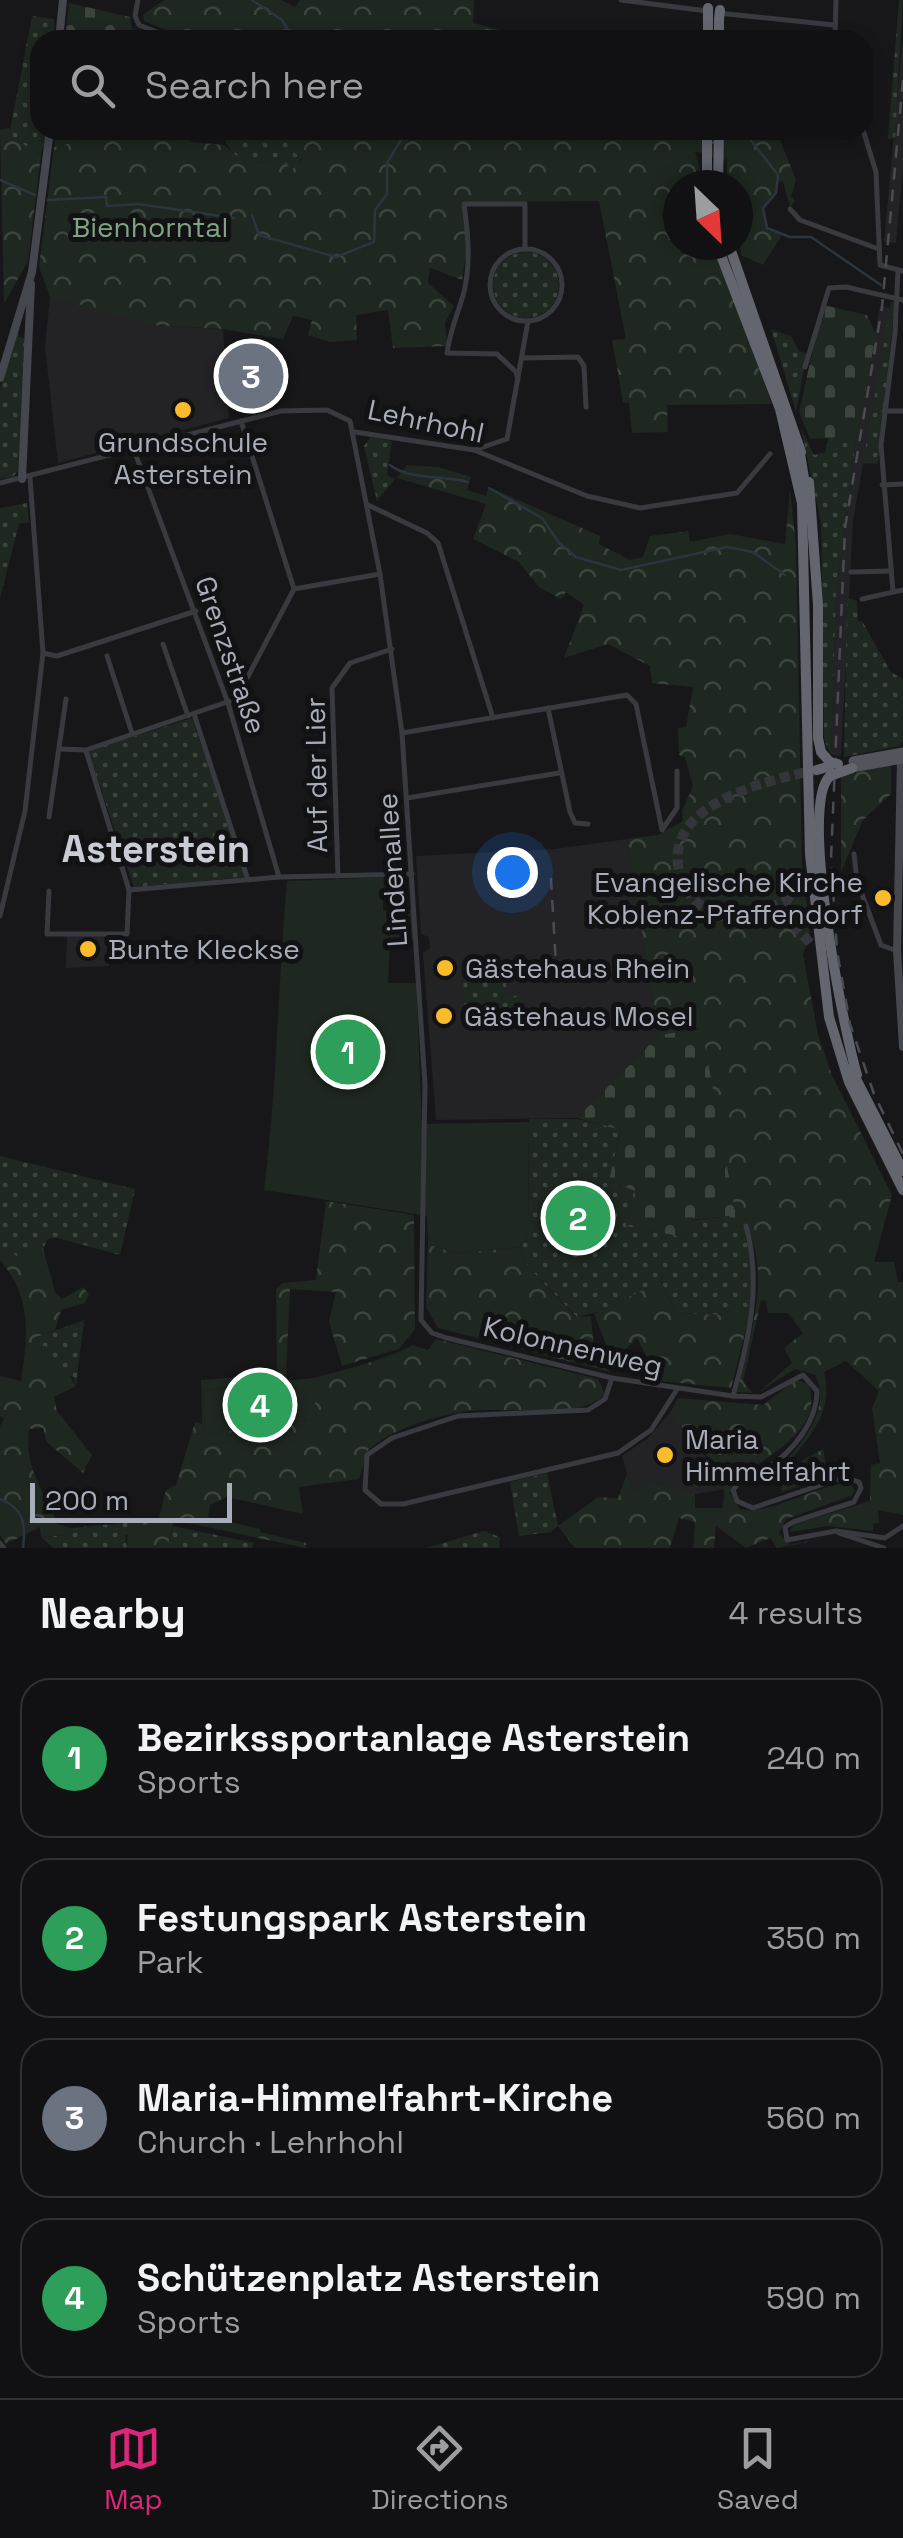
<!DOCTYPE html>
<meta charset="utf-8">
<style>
:root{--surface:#111113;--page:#1a1a1c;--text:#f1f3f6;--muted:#9c9da0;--line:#303133;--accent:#db2777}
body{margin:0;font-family:"Space Grotesk",sans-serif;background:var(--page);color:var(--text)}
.compass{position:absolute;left:663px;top:170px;width:90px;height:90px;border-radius:50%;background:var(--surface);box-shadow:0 5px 15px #0003;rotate:155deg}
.scale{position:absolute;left:30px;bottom:25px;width:202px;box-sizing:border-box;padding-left:10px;border:5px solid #a8adb9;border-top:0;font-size:28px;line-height:35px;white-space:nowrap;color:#a8adb9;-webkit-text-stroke:8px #121214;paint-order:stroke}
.you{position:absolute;left:512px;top:872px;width:35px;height:35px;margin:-25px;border:8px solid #fff;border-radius:50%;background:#1a73e8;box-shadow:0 0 0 15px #1a73e833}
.badge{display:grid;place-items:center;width:65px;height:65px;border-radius:50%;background:var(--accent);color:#fff;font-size:32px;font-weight:700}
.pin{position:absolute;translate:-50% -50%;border:5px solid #fff;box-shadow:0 2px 10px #0006}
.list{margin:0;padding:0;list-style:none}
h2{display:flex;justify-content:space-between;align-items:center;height:130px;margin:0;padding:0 40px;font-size:42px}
h2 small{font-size:32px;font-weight:400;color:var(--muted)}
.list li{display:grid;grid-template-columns:65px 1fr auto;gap:30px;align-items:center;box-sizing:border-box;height:160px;margin:0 20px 20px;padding:0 20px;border:2px solid var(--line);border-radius:30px}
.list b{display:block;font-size:38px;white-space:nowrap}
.list p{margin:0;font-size:32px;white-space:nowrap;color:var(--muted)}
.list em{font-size:32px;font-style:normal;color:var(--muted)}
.icon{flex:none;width:55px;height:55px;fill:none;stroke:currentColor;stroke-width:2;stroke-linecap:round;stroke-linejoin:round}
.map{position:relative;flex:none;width:903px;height:1548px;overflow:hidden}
.search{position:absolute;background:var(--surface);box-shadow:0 5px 15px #0003;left:30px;right:30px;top:30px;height:110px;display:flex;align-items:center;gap:25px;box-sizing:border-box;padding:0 35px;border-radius:30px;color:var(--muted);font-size:38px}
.sheet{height:850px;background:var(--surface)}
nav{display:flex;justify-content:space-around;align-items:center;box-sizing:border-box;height:140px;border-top:2px solid var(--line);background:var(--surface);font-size:28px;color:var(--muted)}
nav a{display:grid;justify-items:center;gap:5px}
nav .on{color:var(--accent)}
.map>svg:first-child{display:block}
.built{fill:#232326}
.green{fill:url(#green-dots)}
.forest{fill:url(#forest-crowns)}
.cemetery{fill:url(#cemetery-stones)}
.pitch{fill:#1e2720}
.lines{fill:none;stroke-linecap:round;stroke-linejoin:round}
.stream{stroke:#2c353e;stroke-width:2.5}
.highway-tunnel{stroke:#343539;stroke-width:10;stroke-dasharray:10 5;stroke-linecap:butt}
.street{stroke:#393a40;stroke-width:5}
.secondary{stroke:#45474e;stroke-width:8}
.primary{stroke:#53555d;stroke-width:9}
.highway{stroke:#63666f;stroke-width:10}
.rail{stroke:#4a4c53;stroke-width:2.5;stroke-dasharray:12 10;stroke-linecap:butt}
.primary-bridge{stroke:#53555d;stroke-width:9}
.highway-bridge{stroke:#63666f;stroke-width:10}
.poi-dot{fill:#fabc2d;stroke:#121214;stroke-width:4}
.labels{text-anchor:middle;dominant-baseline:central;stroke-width:10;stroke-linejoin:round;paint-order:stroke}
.park-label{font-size:28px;fill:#7ea582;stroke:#121214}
.street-label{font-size:28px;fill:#a8adb9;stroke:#121214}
.poi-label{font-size:28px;fill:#a8adb9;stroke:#121214;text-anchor:start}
.district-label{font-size:38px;font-weight:bold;fill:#c9ccd5;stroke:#121214}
</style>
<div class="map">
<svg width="903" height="1548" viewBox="0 0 903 1548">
<defs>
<pattern id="green-dots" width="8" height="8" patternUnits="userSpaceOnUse" patternTransform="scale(2.5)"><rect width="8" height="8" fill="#1e2720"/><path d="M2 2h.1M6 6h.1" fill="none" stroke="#3c443e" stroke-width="1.8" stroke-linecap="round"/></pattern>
<pattern id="forest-crowns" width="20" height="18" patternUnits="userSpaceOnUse" patternTransform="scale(2.5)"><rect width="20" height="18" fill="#1e2720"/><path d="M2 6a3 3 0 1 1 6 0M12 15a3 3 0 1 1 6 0" fill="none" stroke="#3c443e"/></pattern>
<pattern id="cemetery-stones" width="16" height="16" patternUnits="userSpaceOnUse" patternTransform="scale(2.5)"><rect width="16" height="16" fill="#1e2720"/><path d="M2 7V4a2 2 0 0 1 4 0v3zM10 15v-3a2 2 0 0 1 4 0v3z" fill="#3c443e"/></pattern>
</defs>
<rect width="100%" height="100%" fill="#171719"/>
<g class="built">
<polygon points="903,36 903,166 896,243 884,242"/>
<polygon points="56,294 151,325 223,329 229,418 58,463 45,347 50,296"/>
<polygon points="880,306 892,308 853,520 841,755 836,756 831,754 836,595 855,445"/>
<polygon points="627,839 659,1035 577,1118 436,1120 423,953 430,948 429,937 421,934 416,856 555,849"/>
<polygon points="67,935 110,936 109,966 66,968"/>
<polygon points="670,1413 719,1473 725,1489 697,1494 655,1483 632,1491 622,1456 648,1438"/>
</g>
<g class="green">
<polygon points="899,0 903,0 895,139 888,139"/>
<polygon points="32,16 54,19 55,40 40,40 40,130 47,130 41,155 9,136"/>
<path d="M223,130H298L302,134L300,167L293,169L278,159C251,168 227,160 223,130Z"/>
<circle cx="526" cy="285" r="33"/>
<polygon points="891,302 895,302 878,464 863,463"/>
<polygon points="18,328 19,337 24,338 26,331 18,471 13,477 0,479 0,389"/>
<polygon points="771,329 791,336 799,351 807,353 796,412"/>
<polygon points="801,428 814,455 825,452 829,437 855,445 836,595 831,756 824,739 821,523"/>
<polygon points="371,437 392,441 387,475 395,479 377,501 364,446"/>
<polygon points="27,503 29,522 19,524 0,598 0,508"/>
<polygon points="847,598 857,601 858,622 862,621 891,672 903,679 903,740 900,746 844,757"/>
<polygon points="192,718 246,877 134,887 88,751"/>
<polygon points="476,972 489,985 506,983 506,997 522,995 524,1028 466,1029 463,973"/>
<polygon points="529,1119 577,1119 621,1129 609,1180 635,1191 626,1226 684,1237 690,1221 729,1216 738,1227 745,1227 754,1259 751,1309 735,1304 724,1315 676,1313 661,1281 609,1309 577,1317 528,1267 520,1247 528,1236"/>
<polygon points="0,1156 135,1189 120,1255 57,1238 48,1239 41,1252 20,1259 0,1253"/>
<polygon points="84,1320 76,1386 73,1377 51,1369 46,1347 39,1347 37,1337"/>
<polygon points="547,1473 558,1526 551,1532 519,1536 510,1482"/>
<polygon points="158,1520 125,1536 127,1548 53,1548 41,1537 68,1535 70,1528"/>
<polygon points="173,1526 254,1543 252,1548 167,1548"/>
<polygon points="484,1531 500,1537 499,1548 426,1548"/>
</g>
<g class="forest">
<polygon points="164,0 281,0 295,7 300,0 474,0 473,23 540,40 191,40 144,21 143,15"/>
<polygon points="10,128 9,136 41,155 28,261 4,304 0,130"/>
<path d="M123,130L191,131V142L225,145C240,163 256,166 278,159L293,169L302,160L295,153L301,134L298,130H776L796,180L791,196L795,201L790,207L783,181L778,182L777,193L764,209L768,227L782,235L763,265L741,255L738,185H726L727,156L725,161L695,151L704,185H678V245H714L772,404L667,405L668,432L632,433L629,403L623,402L612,340L626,339L599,201L463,202L467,247L462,280L430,268L428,283L454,306L445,323L447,346L393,348L388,310L356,315L357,340L330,342L308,335L312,320L293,316L283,339L223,329L151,325L50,296L39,267L54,147Z"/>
<path d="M407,465L439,467L471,477L467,490L486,496L489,487L600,536L599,544L630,560L643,557L650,536L688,531L690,542L730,534L785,544L790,489L796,546L802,862L810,935L803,954L818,1035L832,1075L892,1195L874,1262H894L898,1282H903V1515L878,1510L879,1523L873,1524V1531L828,1526L790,1532L793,1525L870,1501L871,1465L880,1463L872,1408L879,1391L846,1361L824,1372C834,1412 811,1434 788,1464L786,1461C806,1438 831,1406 815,1375L795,1369L759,1392L792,1363L784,1348L803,1333L788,1313H768L766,1301L761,1300L743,1382L753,1393L737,1392C748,1342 779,1257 736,1216L698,1028L659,1037L627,839L658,835L683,821L682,811L693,786L685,757L679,755L678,728L686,727L693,687L652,683L650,666L608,644L564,658L584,605L566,592L561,599L539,587L519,562L473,539L486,504L397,478Z"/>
<polygon points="891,765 891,794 863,820 841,872 841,775"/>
<path d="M326,1201L414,1215L415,1329L399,1349L342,1366L329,1322L336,1292L290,1289L286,1377L203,1391L205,1434L316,1419L313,1378C334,1373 398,1356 412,1345L428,1350L436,1339L598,1379L605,1394C582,1421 504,1406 469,1411C437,1415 391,1429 368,1450L359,1479L299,1487L303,1514L227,1497L210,1505L208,1517L260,1529V1532L306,1543V1548L174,1520L167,1548H127L128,1528L158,1522L166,1490L176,1485L195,1422L202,1424L201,1380L277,1374L276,1289L282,1283L316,1280Z"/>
<path d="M428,1244L455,1253L520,1247L528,1267L576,1317L591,1316C594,1341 590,1351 611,1372L438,1328L426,1307Z"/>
<path d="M7,1248L20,1259L43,1248L55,1292L62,1299L83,1287L89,1294L85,1303L61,1310L55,1330L37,1337L39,1346H46L51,1369L63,1367L76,1386L54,1397L57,1411L92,1455L83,1473L47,1442L43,1428L29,1429C24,1465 43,1492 58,1524L70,1528L68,1535L41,1537L40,1527L6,1544L0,1535V1426L4,1419L0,1416V1376L21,1381C28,1335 32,1297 0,1260V1253Z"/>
<polygon points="661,1281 676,1313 724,1315 735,1304 751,1309 731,1388 659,1381 637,1338 613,1362 594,1314"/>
<path d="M796,1380L808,1384C831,1440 733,1466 730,1493L740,1509C767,1517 817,1484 850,1483L855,1491L851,1496L786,1519L779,1533L791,1546L823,1538L777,1548L770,1538L746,1548L716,1526L714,1548H693L695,1522L679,1518L670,1548H575L558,1526L598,1497L618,1498L627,1474L632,1491L655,1483L695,1493V1508H722C734,1471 691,1441 670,1413L678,1398L763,1405Z"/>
<path d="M823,1449L826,1464L850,1465L851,1470L781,1492C783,1468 807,1458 823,1449Z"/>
</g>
<g class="cemetery">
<polygon points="69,3 130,17 132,29 172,40 65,40"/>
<polygon points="56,130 191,130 176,134 124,130 54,147"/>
<polygon points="823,305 867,315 876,334 855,445 829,438 810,439 799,412"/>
<polygon points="702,1029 736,1216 746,1226 738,1227 729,1216 691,1220 684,1237 626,1226 635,1191 609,1180 621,1130 577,1118 659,1035"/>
</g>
<g class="pitch">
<path d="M394,877V896L383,897V911L412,909L414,940L390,942L388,983H416L422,1124L529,1122L528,1236L520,1247L455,1253L428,1244L427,1216L264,1190C277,1087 278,984 287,881Z"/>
<polygon points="286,1377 286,1381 313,1378 317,1419 205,1434 203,1391"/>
</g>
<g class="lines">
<g class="stream">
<polyline points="252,0 282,20 294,40"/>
<polyline points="743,130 778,175 776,193 763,208 767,228 790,237 811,237 881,285"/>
<polyline points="0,180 35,195"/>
<polyline points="48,200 106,197 107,206 138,204 234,218"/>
<polyline points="252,215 259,235 336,257 374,242 375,210 387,194 387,163 407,130"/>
<path d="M390,465C408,480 443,475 468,482"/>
<polyline points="489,488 542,518 559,543 576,557 621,570 727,547 753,552 785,575"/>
<path d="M0,1499C24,1509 26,1523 23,1548"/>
</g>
<g class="highway-tunnel">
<polyline points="755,914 787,900 803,878"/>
<path d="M810,943L790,921C764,914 737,924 712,912C695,904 683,890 679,871C664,803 769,780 816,770"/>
</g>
<g class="street">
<polyline points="138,0 135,16 139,25 177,40"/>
<polyline points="621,0 707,11"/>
<polyline points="718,13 834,25"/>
<polyline points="835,40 836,0"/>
<polyline points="863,130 876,172 880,265 903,271"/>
<polyline points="790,209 800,220 876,248"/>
<circle cx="526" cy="285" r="36"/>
<polyline points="524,358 578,357 584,366 586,407"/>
<polyline points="805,367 829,288 846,287 903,300"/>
<path d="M518,380L516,372L497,354L447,353C450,330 458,314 464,292C471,262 468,234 464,204H525V249"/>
<polyline points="884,411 903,411"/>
<polyline points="241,421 294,589"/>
<polyline points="355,432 474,450 587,496 640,508 737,493 770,454"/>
<polyline points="134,450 228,703 279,877"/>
<polyline points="474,450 507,439 528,321"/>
<path d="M0,483L281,411L327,410L350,421L380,574L402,733L425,1085L421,1320L432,1333L447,1338L612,1378L733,1396L761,1397L803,1375L817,1391C817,1421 792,1454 766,1468C753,1476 741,1477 733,1490L737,1501L753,1508L844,1477L859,1482L861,1488L854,1502L793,1522L785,1527L787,1540L836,1531L885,1538L903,1526"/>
<polyline points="882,485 902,484"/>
<polyline points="368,505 427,533 438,543 493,718"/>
<polyline points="851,572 891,571"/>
<polyline points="893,592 881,445 895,333 898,270"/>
<polyline points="862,599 903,590"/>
<polyline points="163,644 188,716"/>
<polyline points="43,653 57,656 196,611"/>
<polyline points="107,656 132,733"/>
<polyline points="548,708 570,812 575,823 588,824"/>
<polyline points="194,714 248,880"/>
<polyline points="402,733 627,695 636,704 662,830 677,808 677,771"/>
<polyline points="59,749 86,750 236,699 294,589 380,574"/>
<polyline points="407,798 559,773"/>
<polyline points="49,817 66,699"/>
<polyline points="854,854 857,881 881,945 897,951"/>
<polyline points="338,876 332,688 350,663 392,649"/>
<polyline points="129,890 279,877 412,874"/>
<polyline points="49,891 47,934 127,934 129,890 86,751"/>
<polyline points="0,916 25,811 43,653 30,478"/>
<polyline points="612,1378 605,1399 588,1410 458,1416 392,1438 367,1455 365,1490 381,1504 403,1504 618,1453 651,1430 676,1391"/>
<path d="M733,1396C749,1340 762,1283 746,1226"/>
<polyline points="839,1533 884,1548"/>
<polyline points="0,1543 4,1548"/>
</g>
<g class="secondary">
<polyline points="59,40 63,0"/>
<polyline points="0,378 32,272 50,130"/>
<polyline points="22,479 31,284"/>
<polyline points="901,758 897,951 903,1047"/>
</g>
<polyline class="primary" points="853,761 903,752"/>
<g class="highway">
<polyline points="708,40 708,17"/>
<polyline points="719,40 719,19"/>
<polyline points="707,130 707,185"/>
<polyline points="718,185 719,130"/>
<polyline points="717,245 780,409 802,503 810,855 829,1017 849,1082 903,1190"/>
<polyline points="729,245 801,452"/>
<polyline points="799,447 806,491"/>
<polyline points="809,482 818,605 818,738 821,752 830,762"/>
<polyline points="817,770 830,766"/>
<path d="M830,776C798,805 844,1030 857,1075"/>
<polyline points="851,1069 903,1171"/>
</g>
<g class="rail">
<polyline points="903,80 882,307 845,528 831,859 837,951 850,1024 874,1094 903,1154"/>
<polyline points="551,878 557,983"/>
</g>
<polyline class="primary-bridge" points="852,768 903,759"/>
<g class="highway-bridge">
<polyline points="708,17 708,8"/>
<polyline points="719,19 720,10"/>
<polyline points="830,762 838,764"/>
<polyline points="830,776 852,768"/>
</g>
</g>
<g class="poi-dot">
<circle cx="183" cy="410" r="10"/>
<circle cx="883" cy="898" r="10"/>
<circle cx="88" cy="949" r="10"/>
<circle cx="445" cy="968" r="10"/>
<circle cx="444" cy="1016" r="10"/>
<circle cx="665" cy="1455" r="10"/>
</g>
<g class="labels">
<g class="park-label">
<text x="150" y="227">Bienhorntal</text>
</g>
<g class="street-label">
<text transform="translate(426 421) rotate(12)">Lehrhohl</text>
<text transform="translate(231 655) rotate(71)">Grenzstraße</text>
<text transform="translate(316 775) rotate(-91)">Auf der Lier</text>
<text transform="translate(392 870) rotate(-94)">Lindenallee</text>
<text transform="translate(573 1346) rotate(13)">Kolonnenweg</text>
</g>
<g class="poi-label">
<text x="183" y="442" text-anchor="middle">Grundschule<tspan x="183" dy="32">Asterstein</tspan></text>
<text x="863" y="882" text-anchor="end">Evangelische Kirche<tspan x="863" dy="32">Koblenz-Pfaffendorf</tspan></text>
<text x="108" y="949">Bunte Kleckse</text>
<text x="465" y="968">Gästehaus Rhein</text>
<text x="464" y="1016">Gästehaus Mosel</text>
<text x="685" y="1439">Maria<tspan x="685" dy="32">Himmelfahrt</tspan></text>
</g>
<g class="district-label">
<text x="156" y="849">Asterstein</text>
</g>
</g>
</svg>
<svg class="compass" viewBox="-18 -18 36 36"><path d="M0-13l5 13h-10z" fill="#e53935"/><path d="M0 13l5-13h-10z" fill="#9c9da0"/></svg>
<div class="scale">200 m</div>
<div class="you"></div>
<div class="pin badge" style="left:348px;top:1052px;background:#2e9e5b">1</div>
<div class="pin badge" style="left:578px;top:1218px;background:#2e9e5b">2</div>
<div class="pin badge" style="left:251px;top:376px;background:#6b7280">3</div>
<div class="pin badge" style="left:260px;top:1405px;background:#2e9e5b">4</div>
<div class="search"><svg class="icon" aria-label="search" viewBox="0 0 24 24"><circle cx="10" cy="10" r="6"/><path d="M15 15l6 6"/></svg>Search here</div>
</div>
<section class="sheet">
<h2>Nearby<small>4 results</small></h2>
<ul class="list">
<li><span class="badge" style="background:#2e9e5b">1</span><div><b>Bezirkssportanlage Asterstein</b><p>Sports</p></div><em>240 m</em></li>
<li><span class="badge" style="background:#2e9e5b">2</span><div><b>Festungspark Asterstein</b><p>Park</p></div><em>350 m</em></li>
<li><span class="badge" style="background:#6b7280">3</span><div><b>Maria-Himmelfahrt-Kirche</b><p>Church · Lehrhohl</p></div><em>560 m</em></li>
<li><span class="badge" style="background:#2e9e5b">4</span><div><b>Schützenplatz Asterstein</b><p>Sports</p></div><em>590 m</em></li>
</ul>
</section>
<nav>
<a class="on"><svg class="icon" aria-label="map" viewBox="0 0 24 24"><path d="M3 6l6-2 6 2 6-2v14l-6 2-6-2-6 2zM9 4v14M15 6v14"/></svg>Map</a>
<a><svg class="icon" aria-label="directions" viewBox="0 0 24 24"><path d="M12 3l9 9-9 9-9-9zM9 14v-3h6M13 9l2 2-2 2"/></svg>Directions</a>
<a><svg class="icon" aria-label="saved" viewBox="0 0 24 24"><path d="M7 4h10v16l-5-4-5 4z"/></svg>Saved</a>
</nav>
